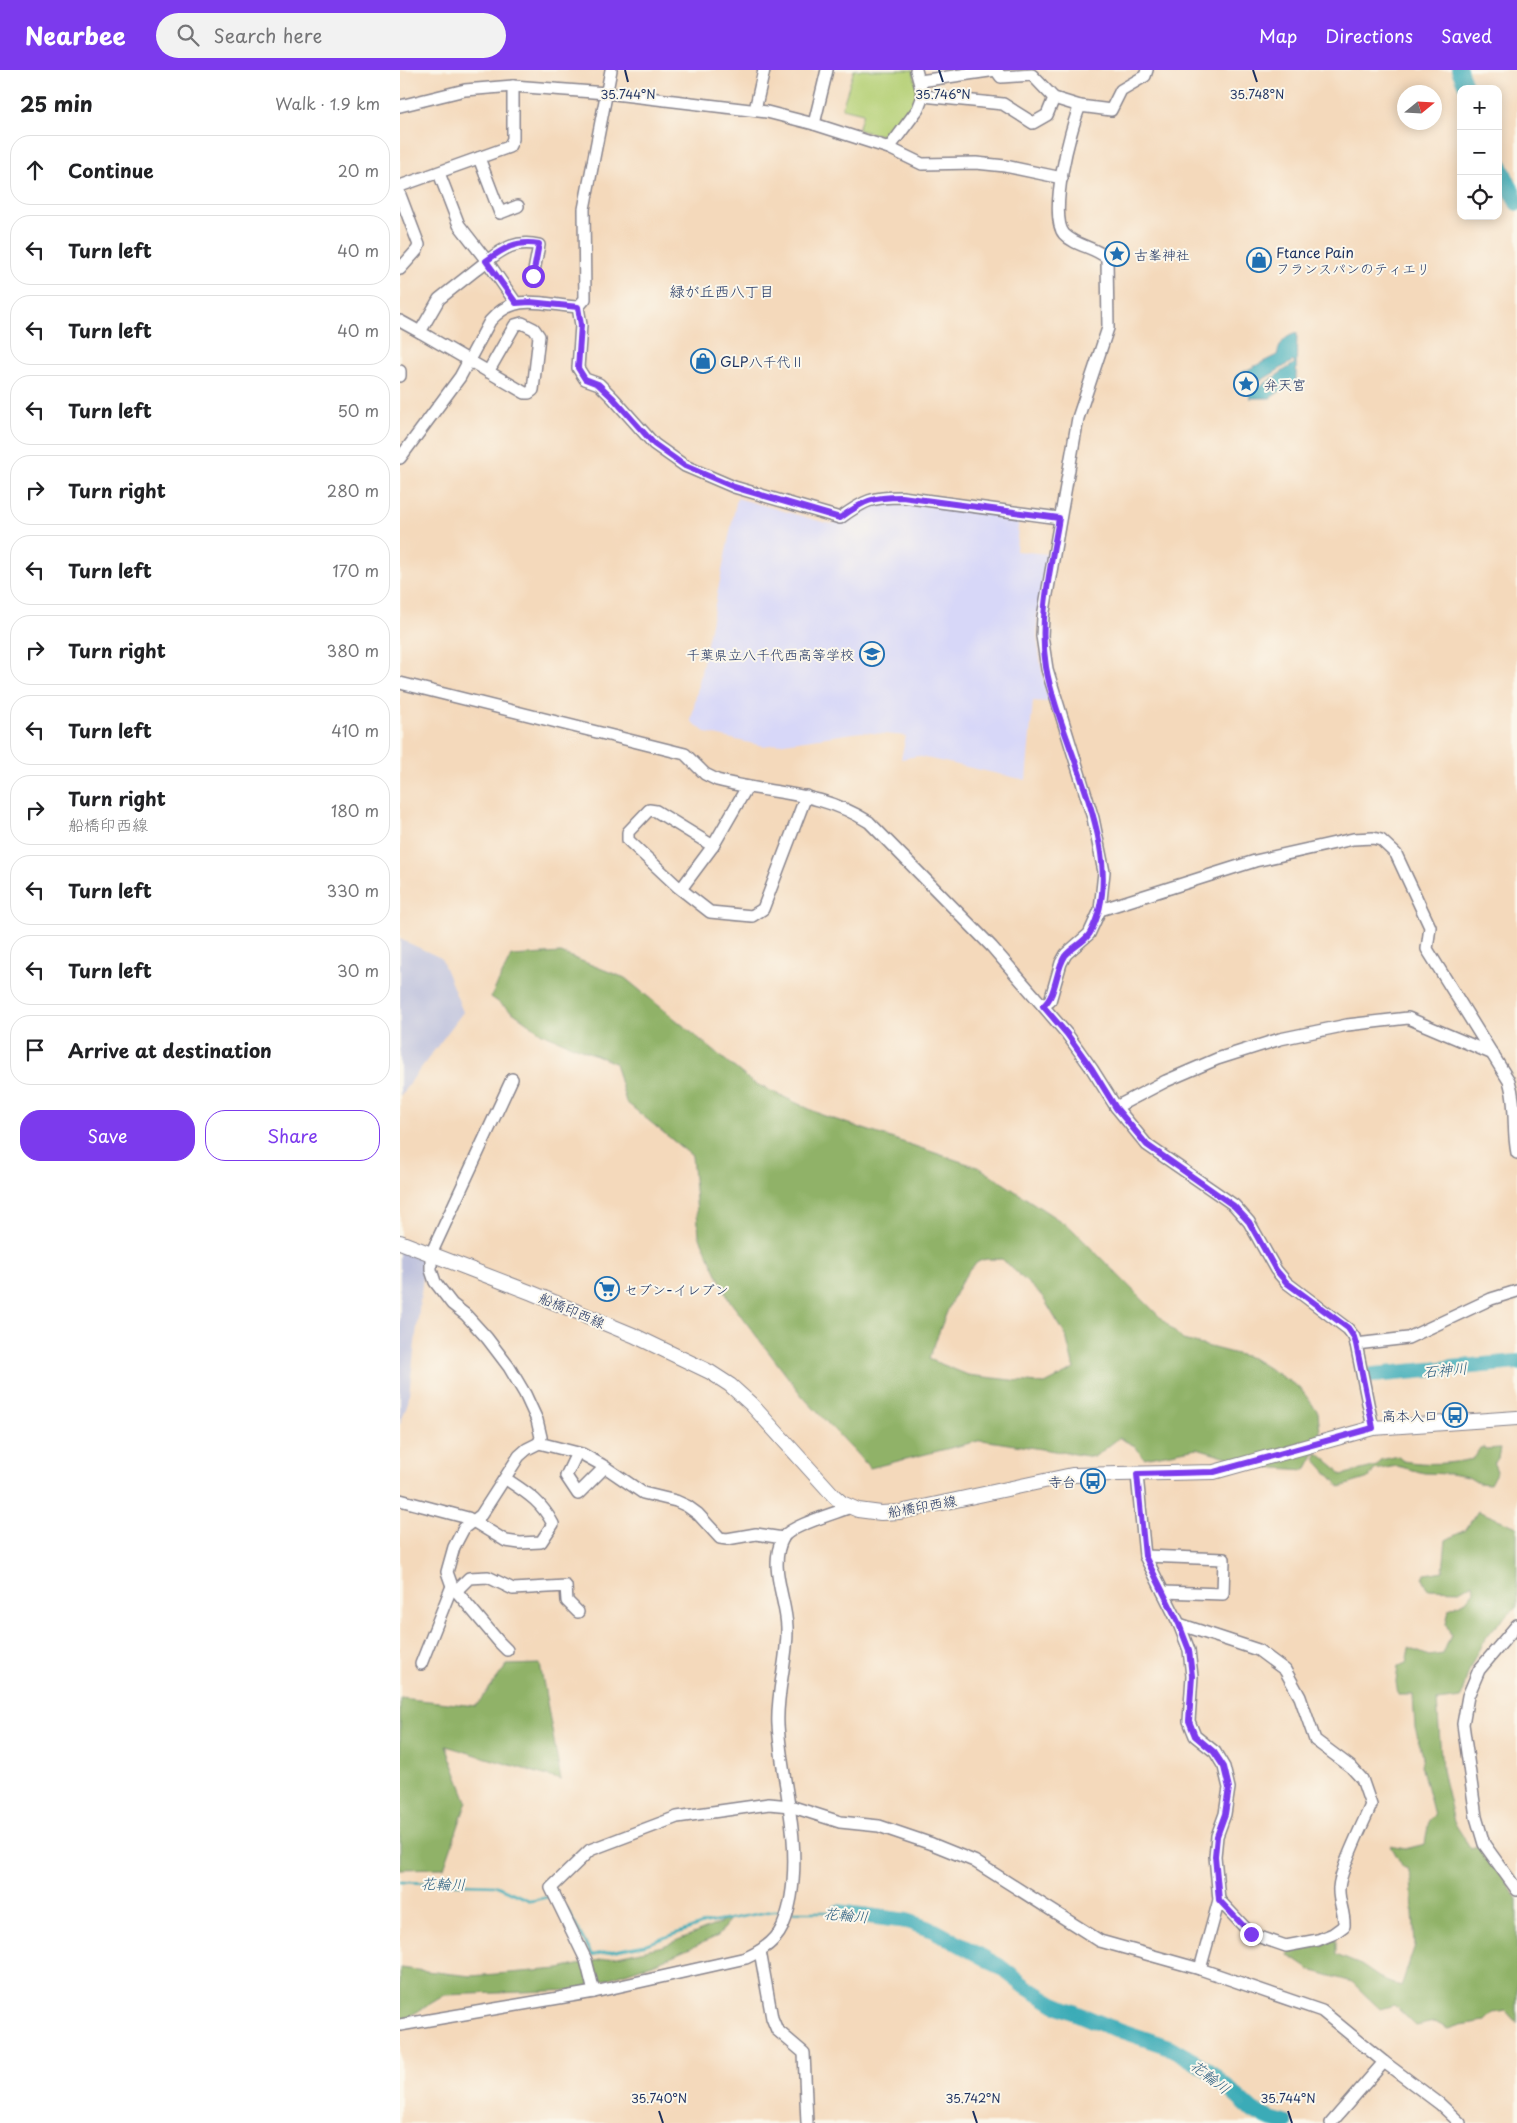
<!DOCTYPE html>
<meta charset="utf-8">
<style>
:root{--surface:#fff;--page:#f2f2f2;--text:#202124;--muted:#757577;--line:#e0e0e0;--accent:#7c3aed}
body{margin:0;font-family:"Playpen Sans","Klee One",sans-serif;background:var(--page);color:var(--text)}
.controls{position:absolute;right:15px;top:15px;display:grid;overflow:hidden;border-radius:10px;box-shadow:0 2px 12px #0003}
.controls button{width:45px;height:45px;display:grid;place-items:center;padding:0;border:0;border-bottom:1px solid var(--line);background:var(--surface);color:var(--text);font:25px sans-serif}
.compass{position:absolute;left:997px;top:15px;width:45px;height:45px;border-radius:50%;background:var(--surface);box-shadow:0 2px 12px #0003;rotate:72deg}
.stop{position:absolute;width:15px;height:15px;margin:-11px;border:4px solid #7c3aed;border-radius:50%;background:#fff}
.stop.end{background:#7c3aed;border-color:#fff;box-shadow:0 1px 5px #0008}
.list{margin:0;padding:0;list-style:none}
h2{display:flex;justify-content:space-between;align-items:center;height:65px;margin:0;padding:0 20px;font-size:21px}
h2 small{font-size:16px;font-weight:400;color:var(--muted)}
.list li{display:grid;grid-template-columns:32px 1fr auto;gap:15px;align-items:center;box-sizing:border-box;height:70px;margin:0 10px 10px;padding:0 10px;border:1px solid var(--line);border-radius:20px}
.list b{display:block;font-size:19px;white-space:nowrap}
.list p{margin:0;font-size:16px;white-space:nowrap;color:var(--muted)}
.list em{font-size:16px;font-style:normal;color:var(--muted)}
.actions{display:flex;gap:10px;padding:15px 20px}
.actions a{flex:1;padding:11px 0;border:1px solid var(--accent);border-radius:20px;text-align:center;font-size:18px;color:var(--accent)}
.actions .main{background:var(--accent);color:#fff}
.icon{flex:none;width:28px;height:28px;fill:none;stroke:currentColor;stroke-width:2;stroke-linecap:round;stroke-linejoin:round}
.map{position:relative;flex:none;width:1117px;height:2053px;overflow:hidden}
header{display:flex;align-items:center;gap:30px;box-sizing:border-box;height:70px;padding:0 25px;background:var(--accent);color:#fff}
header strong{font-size:24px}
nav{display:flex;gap:28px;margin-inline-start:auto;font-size:18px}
.search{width:350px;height:45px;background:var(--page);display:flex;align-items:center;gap:12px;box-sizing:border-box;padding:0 18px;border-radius:28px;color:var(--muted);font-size:19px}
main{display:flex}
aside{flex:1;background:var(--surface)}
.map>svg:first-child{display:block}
.built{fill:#d7d7f8}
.industrial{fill:#bfc2dd}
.green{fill:#b5d076;stroke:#68806a}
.forest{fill:#90b267;stroke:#567062;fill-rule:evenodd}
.water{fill:#3aabb7;stroke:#2a6d8a}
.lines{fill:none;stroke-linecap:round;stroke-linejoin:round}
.stream{stroke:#3aabb7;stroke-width:2.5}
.river{stroke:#3aabb7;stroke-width:16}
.minor-casing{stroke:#88848c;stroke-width:14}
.major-casing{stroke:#88848c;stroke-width:16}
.minor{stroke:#fff;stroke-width:11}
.major{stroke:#fff;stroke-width:14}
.route{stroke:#7c3aed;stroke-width:6}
.ticks{fill:none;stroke:#1b2f5e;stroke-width:2}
.labels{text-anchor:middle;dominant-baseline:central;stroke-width:4;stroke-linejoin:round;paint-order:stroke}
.poi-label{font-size:14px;fill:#1b2f5e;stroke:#fbf7ec;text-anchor:start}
.street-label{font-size:14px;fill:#1b2f5e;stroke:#fbf7ec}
.neighbourhood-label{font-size:15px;fill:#1b2f5e;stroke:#fbf7ec}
.water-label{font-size:15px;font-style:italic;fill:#265a7d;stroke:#fbf7ec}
.ticks-label{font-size:12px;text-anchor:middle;fill:#1b2f5e;stroke:#fbf7ec;stroke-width:4;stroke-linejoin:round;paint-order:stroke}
</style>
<header>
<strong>Nearbee</strong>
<div class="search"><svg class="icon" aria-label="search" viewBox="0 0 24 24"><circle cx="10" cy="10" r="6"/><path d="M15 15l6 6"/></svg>Search here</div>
<nav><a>Map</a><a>Directions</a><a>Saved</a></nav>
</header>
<main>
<aside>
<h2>25 min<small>Walk · 1.9 km</small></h2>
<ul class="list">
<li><svg class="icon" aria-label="ahead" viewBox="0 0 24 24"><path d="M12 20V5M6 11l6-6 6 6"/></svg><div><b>Continue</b></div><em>20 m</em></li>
<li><svg class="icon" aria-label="left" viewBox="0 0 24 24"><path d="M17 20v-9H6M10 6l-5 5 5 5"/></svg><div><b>Turn left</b></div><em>40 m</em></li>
<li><svg class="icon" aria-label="left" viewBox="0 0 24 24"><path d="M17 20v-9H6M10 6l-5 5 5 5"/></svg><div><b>Turn left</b></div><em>40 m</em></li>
<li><svg class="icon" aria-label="left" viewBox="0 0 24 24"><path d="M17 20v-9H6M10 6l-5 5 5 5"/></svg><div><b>Turn left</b></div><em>50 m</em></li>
<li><svg class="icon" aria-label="right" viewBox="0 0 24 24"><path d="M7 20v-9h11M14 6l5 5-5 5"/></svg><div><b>Turn right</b></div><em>280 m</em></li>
<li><svg class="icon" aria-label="left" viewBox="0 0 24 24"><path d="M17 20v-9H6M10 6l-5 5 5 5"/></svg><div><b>Turn left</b></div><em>170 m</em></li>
<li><svg class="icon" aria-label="right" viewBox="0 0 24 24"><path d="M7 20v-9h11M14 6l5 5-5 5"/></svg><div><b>Turn right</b></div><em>380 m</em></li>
<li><svg class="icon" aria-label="left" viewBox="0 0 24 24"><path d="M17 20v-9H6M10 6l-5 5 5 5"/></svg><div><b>Turn left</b></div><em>410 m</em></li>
<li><svg class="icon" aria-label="right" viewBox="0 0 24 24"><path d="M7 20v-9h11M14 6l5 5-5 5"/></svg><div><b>Turn right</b><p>船橋印西線</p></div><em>180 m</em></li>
<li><svg class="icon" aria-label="left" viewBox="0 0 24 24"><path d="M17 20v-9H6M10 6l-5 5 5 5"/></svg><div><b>Turn left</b></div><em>330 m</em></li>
<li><svg class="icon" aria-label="left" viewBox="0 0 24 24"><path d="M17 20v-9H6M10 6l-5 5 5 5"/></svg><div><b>Turn left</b></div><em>30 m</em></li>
<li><svg class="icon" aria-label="arrive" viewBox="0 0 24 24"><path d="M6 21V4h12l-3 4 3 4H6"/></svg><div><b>Arrive at destination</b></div></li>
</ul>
<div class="actions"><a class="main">Save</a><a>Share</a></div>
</aside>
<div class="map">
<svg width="1117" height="2053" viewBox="0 0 1117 2053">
<rect width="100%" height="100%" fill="#fbf7ec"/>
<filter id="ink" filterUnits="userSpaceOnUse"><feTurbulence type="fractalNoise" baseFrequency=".02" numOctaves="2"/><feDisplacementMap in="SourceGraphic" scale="10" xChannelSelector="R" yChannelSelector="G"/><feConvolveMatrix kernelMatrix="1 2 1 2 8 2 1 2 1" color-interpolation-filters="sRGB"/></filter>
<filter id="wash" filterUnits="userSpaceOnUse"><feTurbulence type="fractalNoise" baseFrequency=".0096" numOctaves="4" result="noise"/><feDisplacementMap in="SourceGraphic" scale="20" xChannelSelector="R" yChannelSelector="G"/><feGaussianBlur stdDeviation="1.12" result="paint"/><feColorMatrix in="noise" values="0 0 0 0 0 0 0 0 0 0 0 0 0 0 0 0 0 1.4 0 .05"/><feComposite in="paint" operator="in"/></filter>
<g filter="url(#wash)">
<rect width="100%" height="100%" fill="#f4d9bb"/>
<polygon class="built" points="337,428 430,454 441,451 477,432 501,430 619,445 616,481 648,484 637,547 637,568 642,601 649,632 633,631 626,710 517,686 501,689 506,666 461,662 363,676 306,663 291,651"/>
<g class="industrial">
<polygon points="0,869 41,888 63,942 0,1026"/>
<polygon points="0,1180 25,1190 8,1332 0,1355"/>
</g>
<polygon class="green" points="454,0 513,0 519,28 493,64 486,66 458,60 463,43 442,38"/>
<g class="forest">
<path d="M161,883L225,908L352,1012L422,1045L580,1098L671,1158L783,1270L852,1288L900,1318L918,1342L921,1372L906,1400L861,1397L797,1378L744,1388L735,1376L719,1368L694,1387L582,1370L470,1398L403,1327L329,1230L299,1165L292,1086L226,1032L215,993L142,963L91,927L111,886ZM602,1189L642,1226L666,1266L674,1299L645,1314L568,1305L529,1289C538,1267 559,1198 582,1190C588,1188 596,1190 602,1189Z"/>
<path d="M1084,1377L1086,1379L1100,1378L1098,1388L1094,1394L1097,1401L1090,1414L1078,1413L1068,1407L1050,1404L1024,1403L997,1396L974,1400L969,1408L940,1417L915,1389L918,1383L936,1398L941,1405L977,1396L980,1390L999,1386L1003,1391C1028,1395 1049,1394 1073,1389L1080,1378Z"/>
<path d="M1078,1441L1117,1457V1538C1084,1560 1070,1591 1061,1628L1037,1631L1042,1700L1054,1752L1071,1779L1080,1776L1084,1788L1105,1810L1117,1829V1953L1106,1941L1093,1943L1085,1951L1060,1955L1048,1959L1035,1952L1016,1956L994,1935L980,1939L952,1912L910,1900L888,1885L891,1873L936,1868V1885L961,1895L983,1910L1001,1917L1015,1875L1011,1809L1008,1799L1003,1797L991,1776L1005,1779L1025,1774L1029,1750L1034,1745L1021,1695L1023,1686L1015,1658L1013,1625H998L996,1612L998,1597L1006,1594L1009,1578L1029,1586L1043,1584L1051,1565L1046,1554L1049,1539L1066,1531L1074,1521L1073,1513L1061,1520L1028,1519L1023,1509L1025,1504L1043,1501L1046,1470L1065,1460Z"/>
<polygon points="140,1594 161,1710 46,1676 67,1731 44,1798 0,1799 0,1628 76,1636 107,1595"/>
<polygon points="330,1849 318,1866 258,1892 175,1920 45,1925 5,1949 0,1950 0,1898 71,1906 159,1899 263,1876"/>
</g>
<path class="water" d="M897,263L896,311L870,328H850L849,321L858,318L895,293L893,291L862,310L849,305L836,311L837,305L877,285C880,273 885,266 897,263Z"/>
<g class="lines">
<g class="stream">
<polyline points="0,1812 95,1815 131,1831 152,1826"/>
<polyline points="166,1837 192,1885 244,1875 303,1854 373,1841 384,1841"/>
<polyline points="392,1842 438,1842"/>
</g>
<g class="river">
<polyline points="1059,0 1067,19"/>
<polyline points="1098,90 1117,133"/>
<polyline points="973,1305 1117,1292"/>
<polyline points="438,1842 507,1851 535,1861 599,1896 626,1917 654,1934 707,1956 769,1977 807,1999 853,2041 870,2049 885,2053"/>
</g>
</g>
</g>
<g filter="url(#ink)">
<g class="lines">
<defs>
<g id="minor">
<polyline points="520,11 596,0 601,7 632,5 654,28 680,36"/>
<polyline points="523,26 603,34 633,53 647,45 654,28"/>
<polyline points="0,36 65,20 113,16 206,23 367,42 414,54 489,78 522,94 576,93 605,96 662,108"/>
<polyline points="355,40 364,0"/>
<polyline points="414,54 427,0"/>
<polyline points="489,78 518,39 523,26 516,0"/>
<polyline points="79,88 100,143 118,136"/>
<path d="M39,103L59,155L87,191L39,229L20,262C55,282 90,303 125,323H129L133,320L139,266L134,259L122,253L115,255L88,302"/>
<polyline points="0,116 109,77 113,69 113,16"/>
<polyline points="0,125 19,175 17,180 0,199"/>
<path d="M116,233L87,191C104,178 116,170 139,175L133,206"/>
<path d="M178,237L181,255L178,298L185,309L199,314L213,328L254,374L285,396L334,417L440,448C465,430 472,427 502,427L659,448"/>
<polyline points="0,251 20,262"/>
<polyline points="0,301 0,306"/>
<path d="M0,388L60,307L90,251C116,221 143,235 178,237L185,229L184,139L211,0"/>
<path d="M0,613L285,684L305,704L317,710C372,725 419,720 469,752L592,877L643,936L667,964L692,999L716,1037L747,1075L834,1135L849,1152L876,1200L887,1213L948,1259L954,1267L956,1274L973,1358"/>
<polyline points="313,776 347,717"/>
<polyline points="281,819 313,776 256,741 249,740 228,762 228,770 278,817 310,842 352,846 363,839 406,726"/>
<path d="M700,840L855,791L953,769L973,768L981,770L996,784L1030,857L1027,879L1109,1011C1117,1034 1112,1059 1117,1083"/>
<path d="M643,936L650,931L661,893L666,884L689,864L700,840L704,802L693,748L647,599L642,566L643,547L678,348L708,258L707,188C695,177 675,176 664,164C648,145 670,59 680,36L711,40L721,20L745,6L747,0"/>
<polyline points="112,1009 31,1184 31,1200 35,1212 52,1234 66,1245 87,1268 109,1297 125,1324 137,1350 141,1367 139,1373"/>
<polyline points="716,1037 766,1011 817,989 880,969 947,955 1008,948 1093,984"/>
<polyline points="956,1274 1008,1268 1091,1229 1117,1221"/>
<polyline points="177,1383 166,1406 178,1424 205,1397"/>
<polyline points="737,1405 745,1486 779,1554 789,1580 792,1606 789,1651 795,1666 815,1682 824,1697 829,1718 825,1744 817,1766 815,1786 819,1830 800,1899"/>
<path d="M0,1430L68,1448L106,1471L120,1473L141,1472L153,1454C141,1431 127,1423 106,1409"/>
<polyline points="745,1486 824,1489 823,1524 763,1522"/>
<polyline points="56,1521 69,1508 88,1507 113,1519 166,1516 167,1531 178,1542"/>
<path d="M779,1554L858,1580L885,1600L900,1627L915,1670L951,1697L962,1709L971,1735C963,1754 940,1799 939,1818C938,1831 945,1843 944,1856L933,1864L918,1870L886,1876L851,1864L819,1830"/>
<polyline points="1117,1555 1079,1600 1068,1626 1063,1654 1076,1747 1084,1774 1117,1820"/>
<polyline points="107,1580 100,1573 52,1516 47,1502 54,1477 64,1458 81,1445 119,1386 127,1379 139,1373 182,1384 202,1395 243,1423 276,1431 287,1436 298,1444 320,1468 327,1469 356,1464 383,1468"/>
<polyline points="21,1594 52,1516"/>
<polyline points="360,1881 372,1948 377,1960 404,1983 407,2053"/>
<polyline points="194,1922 186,1890 151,1818 190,1780 277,1747 369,1734 390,1736 440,1752 479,1756 532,1774 574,1791 700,1871 800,1899 922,1941 984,1992 1040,2034 1060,2053"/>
<path d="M0,1955L194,1922L346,1888C359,1882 371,1875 379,1863C385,1854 389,1838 391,1827C401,1767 382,1714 378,1655C376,1622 388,1590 387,1557C386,1528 368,1496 383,1468C389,1456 436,1443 451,1437"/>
<polyline points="931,2053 984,1992"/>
</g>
<polyline id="major" points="0,1172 132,1223 233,1265 310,1302 330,1315 351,1334 434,1426 442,1433 458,1440 481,1443 500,1442 672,1405 814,1402 973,1358 1117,1348"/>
</defs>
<use href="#minor" class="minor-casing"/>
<use href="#major" class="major-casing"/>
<use href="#minor" class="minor"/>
<use href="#major" class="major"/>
</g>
</g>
<g class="lines" filter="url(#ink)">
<path class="route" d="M133,206L139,174C116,170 104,178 86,191L116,233L130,232L178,237L181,255L178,298L185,309L198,314L213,328L254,374L285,396L334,417L440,448C465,430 472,427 502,427L659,448C651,497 638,547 646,597C659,675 732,787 690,863C685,872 672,877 665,886C655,901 657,925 643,936L667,964L692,999L716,1038L747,1075L834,1136L849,1152L876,1200L887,1213L948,1258L954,1267L956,1274L973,1358L814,1402L737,1404L745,1486L779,1554L789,1580L792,1606L789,1651L795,1666L814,1682L824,1697L829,1718L825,1744L817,1766L815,1786L819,1830L851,1864"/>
</g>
<path class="ticks" d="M225,0L228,12M539,0L543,12M853,0L857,12M259,2041L263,2053M573,2041L577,2053M888,2041L892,2053"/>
<defs>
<symbol id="sight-ring" viewBox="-11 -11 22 22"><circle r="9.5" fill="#fbf7ec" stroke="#1f6fb2" stroke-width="1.5"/><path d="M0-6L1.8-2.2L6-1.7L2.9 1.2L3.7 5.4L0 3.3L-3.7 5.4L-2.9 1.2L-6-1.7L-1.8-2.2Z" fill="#1f6fb2"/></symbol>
<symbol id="shop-ring" viewBox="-11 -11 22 22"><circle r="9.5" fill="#fbf7ec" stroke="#1f6fb2" stroke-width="1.5"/><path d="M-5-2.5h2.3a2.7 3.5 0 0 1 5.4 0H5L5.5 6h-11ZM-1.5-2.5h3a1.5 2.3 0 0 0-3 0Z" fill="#1f6fb2"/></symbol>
<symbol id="school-ring" viewBox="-11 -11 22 22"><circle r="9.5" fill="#fbf7ec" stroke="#1f6fb2" stroke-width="1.5"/><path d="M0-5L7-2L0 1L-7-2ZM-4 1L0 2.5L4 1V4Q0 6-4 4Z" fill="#1f6fb2"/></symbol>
<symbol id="supermarket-ring" viewBox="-11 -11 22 22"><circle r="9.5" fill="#fbf7ec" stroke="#1f6fb2" stroke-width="1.5"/><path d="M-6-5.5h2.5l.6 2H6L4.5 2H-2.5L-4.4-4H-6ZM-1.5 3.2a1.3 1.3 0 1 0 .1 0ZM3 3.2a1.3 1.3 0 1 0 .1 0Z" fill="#1f6fb2"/></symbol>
<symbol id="bus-ring" viewBox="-11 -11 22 22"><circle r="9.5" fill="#fbf7ec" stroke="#1f6fb2" stroke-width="1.5"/><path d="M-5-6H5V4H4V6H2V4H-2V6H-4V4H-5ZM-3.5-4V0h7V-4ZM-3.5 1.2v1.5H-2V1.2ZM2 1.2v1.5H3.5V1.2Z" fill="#1f6fb2"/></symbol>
</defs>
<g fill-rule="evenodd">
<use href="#sight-ring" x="703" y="170" width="28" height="28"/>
<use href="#shop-ring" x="845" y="176" width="28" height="28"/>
<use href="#shop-ring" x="289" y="277" width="28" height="28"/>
<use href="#sight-ring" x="832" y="300" width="28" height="28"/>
<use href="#school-ring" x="458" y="570" width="28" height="28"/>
<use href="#supermarket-ring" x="193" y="1205" width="28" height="28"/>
<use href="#bus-ring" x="1041" y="1331" width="28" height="28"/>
<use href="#bus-ring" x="679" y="1397" width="28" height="28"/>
</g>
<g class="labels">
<g class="poi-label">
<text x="876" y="182">Ftance Pain<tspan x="876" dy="16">フランスパンのティエリ</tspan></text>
<text x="734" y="184">古峯神社</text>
<text x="320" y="291">GLP八千代Ⅱ</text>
<text x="864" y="314">弁天宮</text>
<text x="454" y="584" text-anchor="end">千葉県立八千代西高等学校</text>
<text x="224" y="1219">セブン-イレブン</text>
<text x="1038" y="1345" text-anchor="end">高本入口</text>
<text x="676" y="1411" text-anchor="end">寺台</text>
</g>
<g class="street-label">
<text transform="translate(172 1240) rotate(23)">船橋印西線</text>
<text transform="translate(522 1436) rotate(-10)">船橋印西線</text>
</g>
<g class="neighbourhood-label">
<text x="322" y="220">緑が丘西八丁目</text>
</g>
<g class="water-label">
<text transform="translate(1045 1299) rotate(-5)">石神川</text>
<text transform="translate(43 1813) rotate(1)">花輪川</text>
<text transform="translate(446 1844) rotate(5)">花輪川</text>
<text transform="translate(811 2006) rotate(38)">花輪川</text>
</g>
</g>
<g class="ticks-label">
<text x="228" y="29">35.744°N</text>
<text x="543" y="29">35.746°N</text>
<text x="857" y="29">35.748°N</text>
<text x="259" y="2033">35.740°N</text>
<text x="573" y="2033">35.742°N</text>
<text x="888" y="2033">35.744°N</text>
</g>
</svg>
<div class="controls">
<button>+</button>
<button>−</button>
<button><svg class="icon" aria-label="locate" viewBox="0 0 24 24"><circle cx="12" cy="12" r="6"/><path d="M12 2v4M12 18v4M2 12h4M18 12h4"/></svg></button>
</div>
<svg class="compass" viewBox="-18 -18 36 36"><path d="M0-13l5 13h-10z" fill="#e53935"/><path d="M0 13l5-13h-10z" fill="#757577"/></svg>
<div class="stop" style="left:133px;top:206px"></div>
<div class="stop end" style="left:851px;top:1864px"></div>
</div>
</main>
